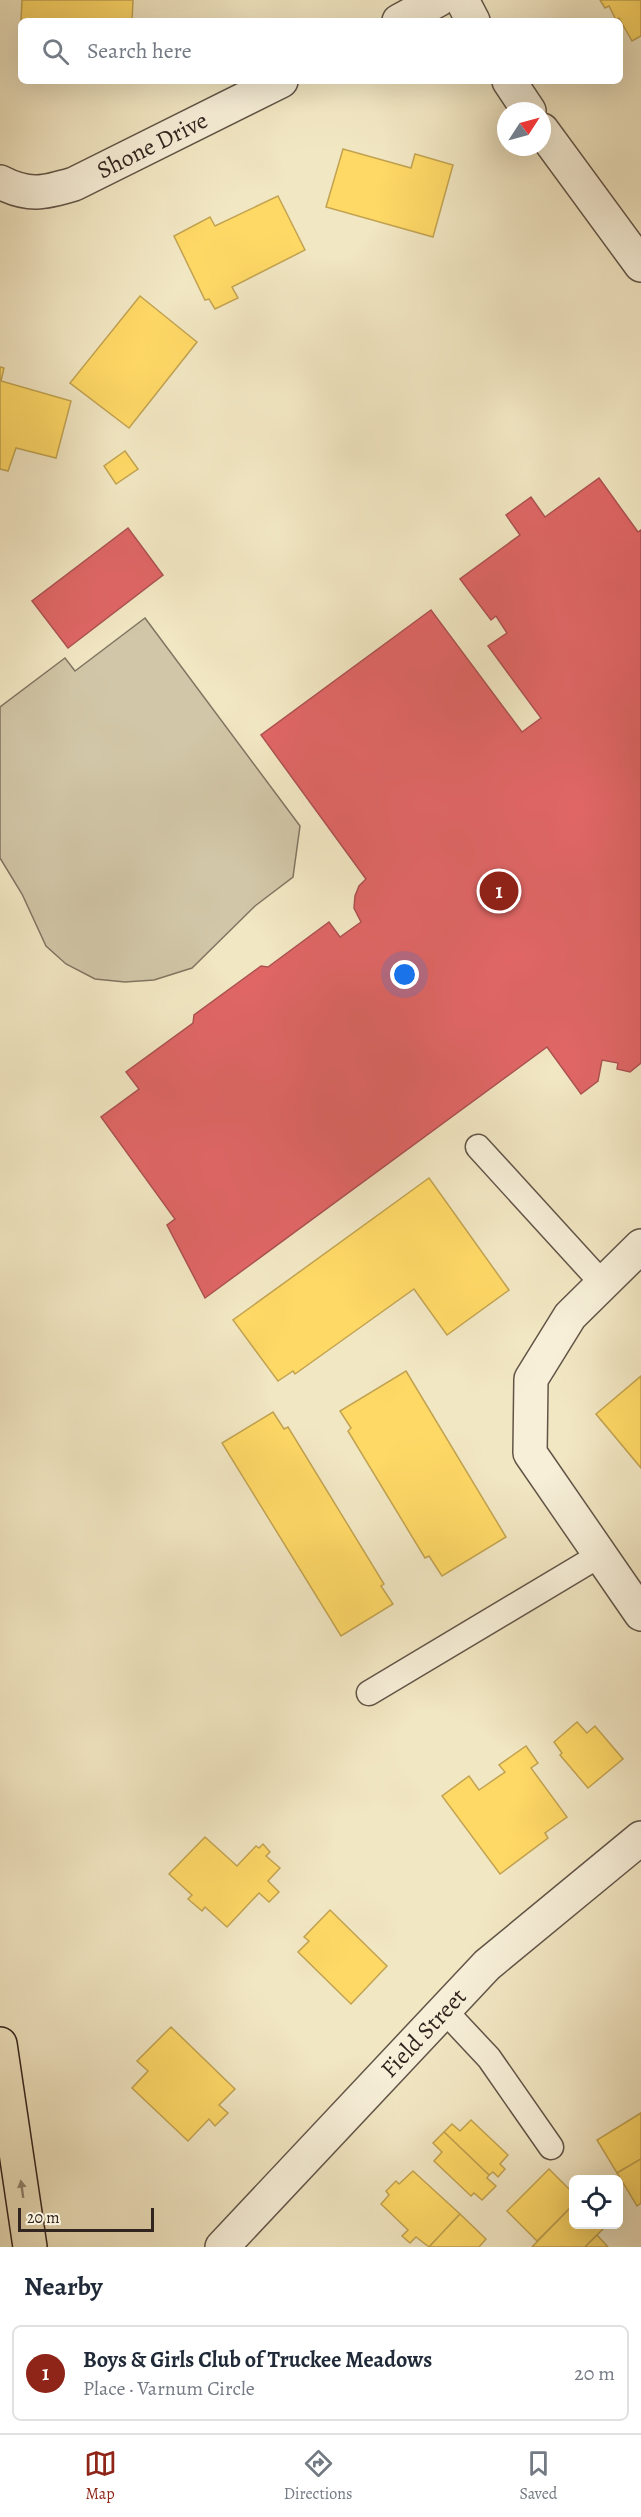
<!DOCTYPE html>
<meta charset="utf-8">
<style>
:root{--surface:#fff;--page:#f6f6f7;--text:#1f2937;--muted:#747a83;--line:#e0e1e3;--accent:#8f2418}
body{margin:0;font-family:Alegreya,serif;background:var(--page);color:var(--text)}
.controls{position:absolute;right:18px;bottom:18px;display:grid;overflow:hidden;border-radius:9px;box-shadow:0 6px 24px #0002}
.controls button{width:54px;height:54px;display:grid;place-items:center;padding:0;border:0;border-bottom:2px solid var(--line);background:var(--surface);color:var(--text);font:30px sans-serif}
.compass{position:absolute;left:497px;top:102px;width:54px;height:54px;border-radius:50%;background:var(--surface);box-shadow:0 6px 24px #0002;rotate:54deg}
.scale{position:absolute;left:18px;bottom:15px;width:136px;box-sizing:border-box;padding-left:6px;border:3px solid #32241f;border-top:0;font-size:16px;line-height:21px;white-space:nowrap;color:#32241f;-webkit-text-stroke:4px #f7efd8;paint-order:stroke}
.you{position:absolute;left:405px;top:975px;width:21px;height:21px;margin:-15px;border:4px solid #fff;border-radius:50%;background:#1a73e8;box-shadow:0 0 0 9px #1a73e833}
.badge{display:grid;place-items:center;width:39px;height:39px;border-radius:50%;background:var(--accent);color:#fff;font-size:20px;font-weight:700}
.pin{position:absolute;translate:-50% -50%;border:3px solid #fff;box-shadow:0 2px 6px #0006}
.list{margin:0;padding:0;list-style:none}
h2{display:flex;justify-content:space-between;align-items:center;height:78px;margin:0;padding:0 24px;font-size:26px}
h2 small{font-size:20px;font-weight:400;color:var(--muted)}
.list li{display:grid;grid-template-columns:39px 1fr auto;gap:18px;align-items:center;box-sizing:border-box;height:96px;margin:0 12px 12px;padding:0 12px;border:2px solid var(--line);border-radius:9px}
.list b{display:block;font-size:22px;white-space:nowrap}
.list p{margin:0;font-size:20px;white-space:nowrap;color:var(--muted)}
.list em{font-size:20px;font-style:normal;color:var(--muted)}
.icon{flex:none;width:33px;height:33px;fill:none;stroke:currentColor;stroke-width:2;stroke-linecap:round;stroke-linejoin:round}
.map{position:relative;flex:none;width:641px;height:2247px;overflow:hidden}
.search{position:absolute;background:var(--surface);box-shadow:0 6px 24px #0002;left:18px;right:18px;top:18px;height:66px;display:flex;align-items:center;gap:15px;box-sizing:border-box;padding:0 21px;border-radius:9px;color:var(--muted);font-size:22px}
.sheet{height:186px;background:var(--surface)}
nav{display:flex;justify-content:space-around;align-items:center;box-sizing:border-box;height:84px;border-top:2px solid var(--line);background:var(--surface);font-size:16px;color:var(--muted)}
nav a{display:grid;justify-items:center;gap:3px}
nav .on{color:var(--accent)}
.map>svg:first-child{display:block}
.green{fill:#d1c6a7;stroke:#827563;stroke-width:1.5}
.homes{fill:#ffd966;stroke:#c2a351;stroke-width:1.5}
.shops{fill:#e06666;stroke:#ac5251;stroke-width:1.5}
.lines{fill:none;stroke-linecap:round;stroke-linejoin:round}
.service-casing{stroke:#625548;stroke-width:27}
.minor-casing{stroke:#625548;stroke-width:36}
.tertiary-casing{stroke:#625548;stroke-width:36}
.motorway-casing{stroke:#32241f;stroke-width:36}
.service{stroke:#f7efd8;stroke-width:24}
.minor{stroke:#f7efd8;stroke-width:33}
.tertiary{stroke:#f7efd8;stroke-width:33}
.motorway{stroke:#f2e7c3;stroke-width:33}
.oneway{fill:#928671}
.labels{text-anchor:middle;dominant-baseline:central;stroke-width:6;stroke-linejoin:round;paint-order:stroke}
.street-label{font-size:24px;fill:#32241f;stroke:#f7efd8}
</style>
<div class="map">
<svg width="641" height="2247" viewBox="0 0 641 2247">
<rect width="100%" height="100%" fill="#f2e7c3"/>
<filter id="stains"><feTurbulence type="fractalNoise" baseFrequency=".00333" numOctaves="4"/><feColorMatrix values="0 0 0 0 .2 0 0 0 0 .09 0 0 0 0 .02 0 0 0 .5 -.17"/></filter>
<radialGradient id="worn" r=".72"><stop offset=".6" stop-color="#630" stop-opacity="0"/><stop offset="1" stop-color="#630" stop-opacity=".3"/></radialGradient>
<polygon class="green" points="145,618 300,826 293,877 255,906 192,968 154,980 125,982 95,979 66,964 46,946 22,894 0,858 0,707 65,658 75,671"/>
<g class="homes">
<polygon points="22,0 133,0 132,21 21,21"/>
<polygon points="600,0 641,0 641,36 632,41 619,18 616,20 609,6 605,8"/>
<polygon points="343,149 411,168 415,154 453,165 433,237 326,207"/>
<polygon points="278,196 305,250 232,287 238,298 215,309 209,299 205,300 174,236 210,217 215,226"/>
<polygon points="140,296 197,342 129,428 70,383"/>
<polygon points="0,367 4,368 1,381 71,401 56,458 16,448 8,471 0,469"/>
<polygon points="125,451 138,469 116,484 104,466"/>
<polygon points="429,1178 509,1290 447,1335 414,1289 295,1374 293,1371 278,1381 233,1320"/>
<polygon points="406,1371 506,1537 442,1576 429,1556 425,1558 348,1431 351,1428 340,1411"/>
<polygon points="641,1376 641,1468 596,1414"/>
<polygon points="273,1412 284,1429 288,1427 384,1584 381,1586 393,1604 341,1636 222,1443"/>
<polygon points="577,1722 587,1733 595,1726 623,1759 588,1788 560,1755 562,1753 554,1742"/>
<polygon points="526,1746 538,1763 531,1768 567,1817 545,1833 548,1838 500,1874 442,1796 469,1776 479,1790 505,1772 499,1765"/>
<polygon points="205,1837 237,1866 256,1846 259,1848 263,1844 270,1852 266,1856 280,1868 268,1881 279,1892 269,1902 259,1893 227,1927 205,1907 202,1911 188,1899 192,1895 169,1874"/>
<polygon points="330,1910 387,1966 351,2004 298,1952 309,1941 304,1937"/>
<polygon points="171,2027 235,2089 219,2105 228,2113 215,2126 209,2119 188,2141 132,2088 148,2071 137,2061"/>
<polygon points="641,2113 641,2159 617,2173 597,2140"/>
<polygon points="471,2120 508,2155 500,2164 505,2169 498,2177 493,2172 489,2175 444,2132 452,2124 460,2131"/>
<polygon points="444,2132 489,2175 487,2178 496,2186 482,2200 474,2193 471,2196 434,2161 442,2152 433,2143"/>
<polygon points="641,2159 641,2203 637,2206 617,2173"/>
<polygon points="549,2169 574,2194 574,2204 537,2241 507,2211"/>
<polygon points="413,2171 460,2214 429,2247 416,2237 410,2243 402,2236 408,2230 381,2204 389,2195 386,2191 396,2181 399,2184"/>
<polygon points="574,2204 574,2224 599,2224 603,2229 585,2247 532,2247"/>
<polygon points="460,2214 486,2239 479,2247 429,2247"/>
<polygon points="597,2235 608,2247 585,2247"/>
</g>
<g class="shops">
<polygon points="599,478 638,532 641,530 641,1063 630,1072 617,1069 618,1063 602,1060 598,1081 581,1094 547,1047 205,1298 167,1225 175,1219 101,1117 139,1089 126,1072 193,1023 194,1015 261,966 268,967 329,922 340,937 361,922 354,908 355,896 359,886 366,879 261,735 431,610 522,732 541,718 488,646 507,633 496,616 491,620 460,579 520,535 506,515 531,497 545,517"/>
<polygon points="128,528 163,575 68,648 32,601"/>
</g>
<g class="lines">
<defs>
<g id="service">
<polyline points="478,1147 603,1284"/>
<polyline points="369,1693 600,1555"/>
<polyline points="444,2010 489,2058 551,2147"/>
</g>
<g id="minor">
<polyline points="399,21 438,0"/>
<path id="s1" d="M0,182C29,197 44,193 74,184L281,81"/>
<polyline points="641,1246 570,1316 531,1379 530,1453 641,1614"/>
<path id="s2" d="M222,2247L487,1965L641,1838"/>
</g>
<g id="tertiary">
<polyline points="462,0 473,21"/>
<polyline points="509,81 529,111"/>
<polyline points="542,130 641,265"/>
</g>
<polyline id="motorway" points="0,2044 30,2247"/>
</defs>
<use href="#service" class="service-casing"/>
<use href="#minor" class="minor-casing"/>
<use href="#tertiary" class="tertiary-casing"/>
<use href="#motorway" class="motorway-casing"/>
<use href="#service" class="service"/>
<use href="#minor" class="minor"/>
<use href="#tertiary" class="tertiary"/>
<use href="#motorway" class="motorway"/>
</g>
<defs><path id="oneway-solid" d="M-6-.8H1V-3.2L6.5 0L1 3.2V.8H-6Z" transform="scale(1.5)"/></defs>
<use class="oneway" href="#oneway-solid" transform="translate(22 2189) rotate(-98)"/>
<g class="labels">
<g class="street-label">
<text stroke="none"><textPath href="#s1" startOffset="164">Shone Drive</textPath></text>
<text stroke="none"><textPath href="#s2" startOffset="294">Field Street</textPath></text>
</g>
</g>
<rect width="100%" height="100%" filter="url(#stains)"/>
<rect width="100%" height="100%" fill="url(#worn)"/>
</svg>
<div class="controls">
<button><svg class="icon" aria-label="locate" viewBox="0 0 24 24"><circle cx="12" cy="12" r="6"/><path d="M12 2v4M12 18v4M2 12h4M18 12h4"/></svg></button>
</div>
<svg class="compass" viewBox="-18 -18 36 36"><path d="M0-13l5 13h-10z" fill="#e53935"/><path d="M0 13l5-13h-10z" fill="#747a83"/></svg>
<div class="scale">20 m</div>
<div class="you"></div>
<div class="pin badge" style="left:499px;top:891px">1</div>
<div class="search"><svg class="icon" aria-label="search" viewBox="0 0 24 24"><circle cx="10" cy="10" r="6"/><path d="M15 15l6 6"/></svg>Search here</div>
</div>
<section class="sheet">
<h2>Nearby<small></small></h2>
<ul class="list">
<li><span class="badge">1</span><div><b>Boys &amp; Girls Club of Truckee Meadows</b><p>Place · Varnum Circle</p></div><em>20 m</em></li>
</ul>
</section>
<nav>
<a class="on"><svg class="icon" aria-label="map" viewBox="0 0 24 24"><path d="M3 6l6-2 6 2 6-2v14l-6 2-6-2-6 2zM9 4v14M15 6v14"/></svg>Map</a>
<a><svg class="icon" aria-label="directions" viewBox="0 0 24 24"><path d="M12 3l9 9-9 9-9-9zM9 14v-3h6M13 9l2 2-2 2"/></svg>Directions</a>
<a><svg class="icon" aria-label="saved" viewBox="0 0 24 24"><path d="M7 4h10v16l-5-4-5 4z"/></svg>Saved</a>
</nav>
